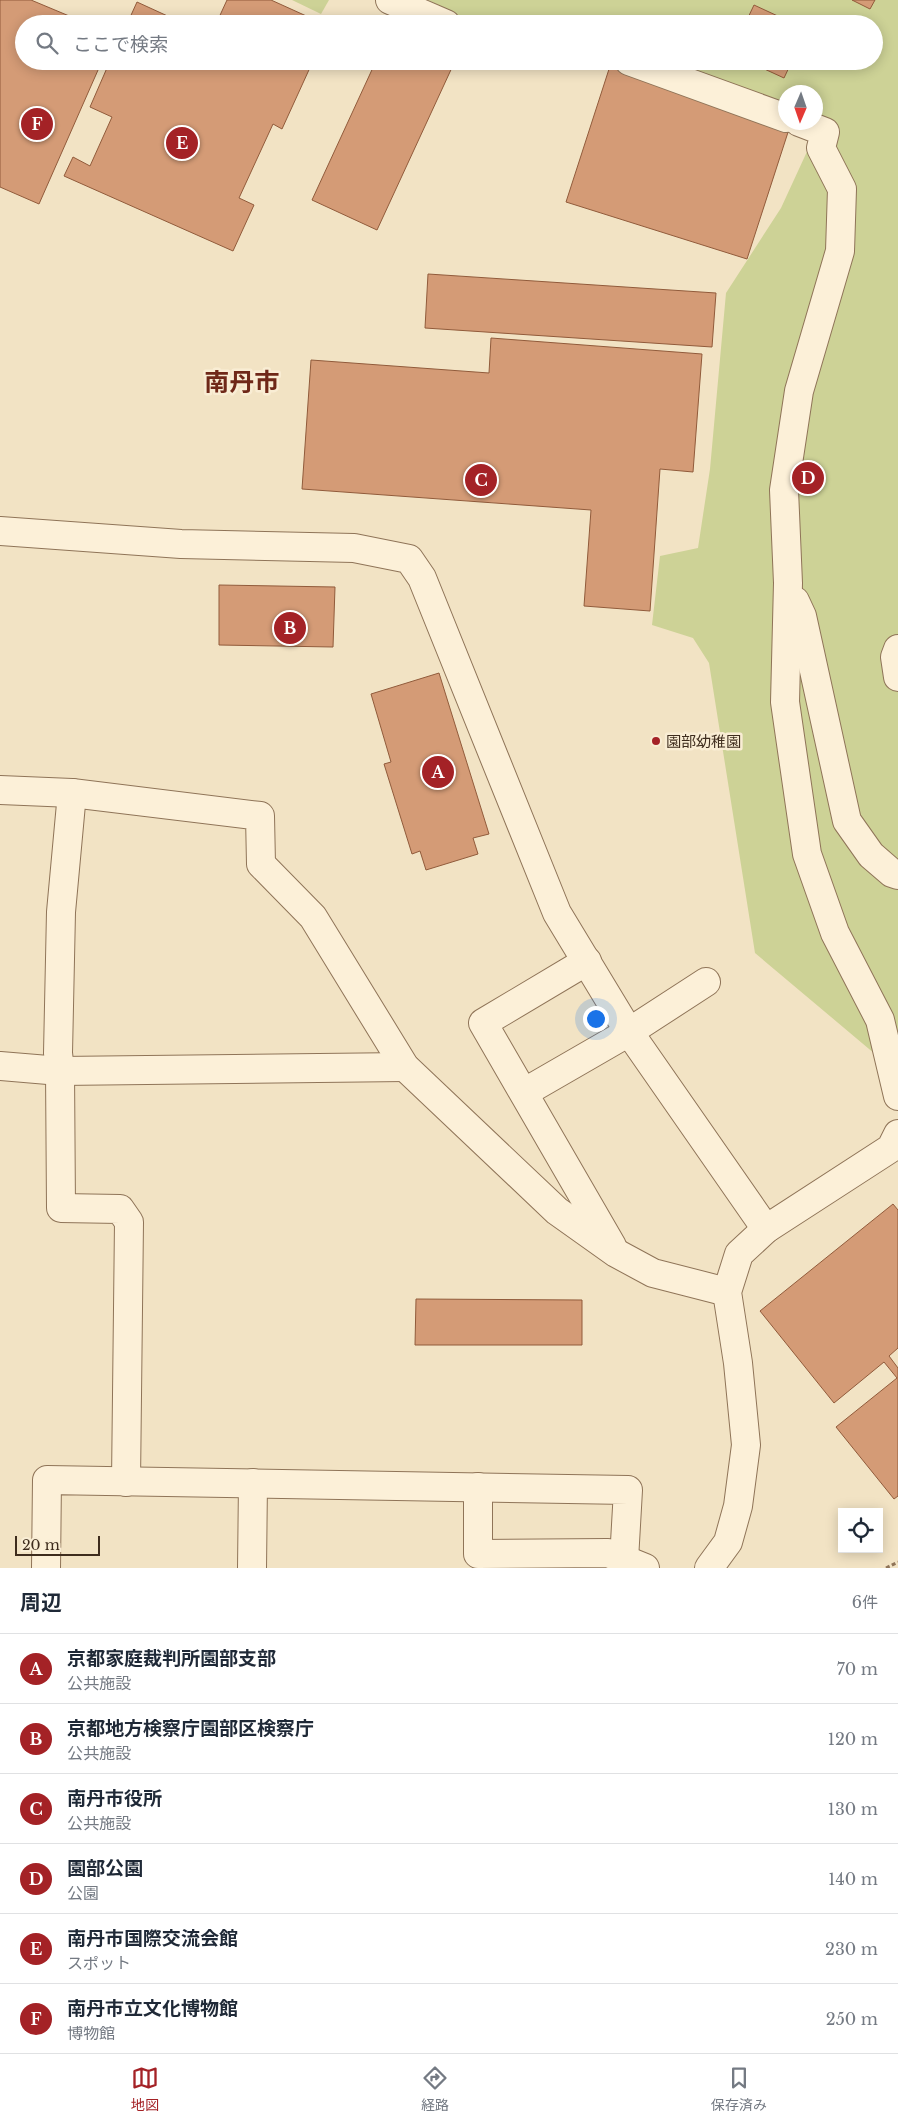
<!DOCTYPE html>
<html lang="ja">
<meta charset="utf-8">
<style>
:root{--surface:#fff;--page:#f2f2f3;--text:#1f2937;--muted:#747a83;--line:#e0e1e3;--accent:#a42226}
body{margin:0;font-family:"Libre Baskerville","Noto Sans JP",serif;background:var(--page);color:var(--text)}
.controls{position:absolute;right:15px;bottom:15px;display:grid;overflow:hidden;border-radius:0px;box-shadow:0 2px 12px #0003}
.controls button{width:45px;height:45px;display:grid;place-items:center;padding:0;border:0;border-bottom:1px solid var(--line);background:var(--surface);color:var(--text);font:25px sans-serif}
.compass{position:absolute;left:778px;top:85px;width:45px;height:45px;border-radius:50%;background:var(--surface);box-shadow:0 2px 12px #0003;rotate:182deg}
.scale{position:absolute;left:15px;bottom:12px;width:85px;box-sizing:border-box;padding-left:5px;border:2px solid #3e2c1d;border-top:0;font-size:14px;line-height:18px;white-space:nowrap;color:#3e2c1d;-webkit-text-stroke:4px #f9edd4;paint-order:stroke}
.you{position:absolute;left:595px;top:1018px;width:18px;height:18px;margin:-12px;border:4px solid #fff;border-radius:50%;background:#1a73e8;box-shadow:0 0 0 8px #1a73e833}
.badge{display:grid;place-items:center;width:32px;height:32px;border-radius:50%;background:var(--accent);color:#fff;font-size:16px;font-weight:700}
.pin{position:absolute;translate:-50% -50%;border:2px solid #fff;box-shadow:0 1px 5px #0006}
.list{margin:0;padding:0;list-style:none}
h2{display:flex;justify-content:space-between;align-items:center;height:65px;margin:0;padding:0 20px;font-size:21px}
h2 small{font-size:16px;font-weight:400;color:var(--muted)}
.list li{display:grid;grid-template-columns:32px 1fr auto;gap:15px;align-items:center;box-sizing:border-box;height:70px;padding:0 20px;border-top:1px solid var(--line)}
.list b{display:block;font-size:19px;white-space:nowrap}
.list p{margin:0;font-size:16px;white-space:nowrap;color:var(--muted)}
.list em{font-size:16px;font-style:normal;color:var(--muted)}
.icon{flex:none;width:28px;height:28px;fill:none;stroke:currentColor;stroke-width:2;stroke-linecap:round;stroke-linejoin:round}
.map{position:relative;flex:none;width:898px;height:1568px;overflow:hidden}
.search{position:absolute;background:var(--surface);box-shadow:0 2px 12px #0003;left:15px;right:15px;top:15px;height:55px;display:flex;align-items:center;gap:12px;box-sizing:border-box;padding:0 18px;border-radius:28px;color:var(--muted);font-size:19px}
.sheet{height:485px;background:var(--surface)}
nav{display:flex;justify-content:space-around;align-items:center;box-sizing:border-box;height:70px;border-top:1px solid var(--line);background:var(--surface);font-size:14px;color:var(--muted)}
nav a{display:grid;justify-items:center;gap:2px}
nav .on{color:var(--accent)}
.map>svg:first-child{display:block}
.green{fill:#cdd296}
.building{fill:#d49b76;stroke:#915b3b}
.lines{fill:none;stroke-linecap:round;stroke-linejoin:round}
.minor-casing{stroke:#8f7458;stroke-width:30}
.path{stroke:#8f7458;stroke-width:3;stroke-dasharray:4 2.5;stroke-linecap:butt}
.minor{stroke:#fcf0d8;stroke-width:28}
.poi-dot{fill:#a42226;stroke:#f9edd4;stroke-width:2}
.labels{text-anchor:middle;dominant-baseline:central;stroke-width:5;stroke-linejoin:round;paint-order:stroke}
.poi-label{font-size:15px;fill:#3e2c1d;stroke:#f9edd4;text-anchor:start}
.town-label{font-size:25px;font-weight:bold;fill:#6f2818;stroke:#f9edd4}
</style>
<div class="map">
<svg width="898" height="1568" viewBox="0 0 898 1568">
<rect width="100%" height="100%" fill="#f2e3c4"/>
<g class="green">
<polygon points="292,0 329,0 321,14"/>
<polygon points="428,0 898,0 898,1066 894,1070 755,953 709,663 693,638 652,625 660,556 698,548 710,469 726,293 781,208 822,119 816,116 816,92 786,92 785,106 652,61 874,61 874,24 475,24"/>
</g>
<g class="building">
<polygon points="0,0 31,0 74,18 71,24 24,24 24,61 102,61 39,204 0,187"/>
<polygon points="227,0 271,0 324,24 216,24"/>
<polygon points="852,0 875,0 870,9"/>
<polygon points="137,2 185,24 127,24"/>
<polygon points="754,5 795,24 745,24"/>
<polygon points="110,61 313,61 282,129 273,124 239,198 254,205 233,251 64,176 73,157 90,166 112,117 90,107"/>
<polygon points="376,61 455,61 377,230 312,200"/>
<polygon points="747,61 792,61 784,78"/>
<polygon points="610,66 791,123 747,259 566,202"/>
<polygon points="428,274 716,293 712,347 425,328"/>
<polygon points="491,338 702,354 693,472 660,469 650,611 584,606 591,510 302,489 311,360 489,373"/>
<polygon points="219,585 335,587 333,647 219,645"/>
<polygon points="439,673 489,834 473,838 478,854 426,870 420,851 412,854 384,764 391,762 371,694"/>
<polygon points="893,1204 898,1210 898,1348 889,1356 898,1368 898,1496 894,1499 836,1427 897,1378 884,1362 834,1403 760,1311"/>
<polygon points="416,1299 582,1300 582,1345 415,1345"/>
</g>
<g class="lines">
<defs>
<g id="minor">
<polyline points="390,0 446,24"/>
<polyline points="629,61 786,118"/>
<polyline points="799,122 825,132 821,148 842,189 840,251 799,391 784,490 788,583 785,702 807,854 835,933 880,1020 898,1096"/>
<polyline points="0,531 181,544 354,548 409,559 422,578 557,913 629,1032 766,1229"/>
<polyline points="795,601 802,616 847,821 871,855 892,873 898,875"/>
<polyline points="898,649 895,657 898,677"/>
<polyline points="0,790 72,793 260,816 261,864 313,917 405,1067 557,1211 616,1253 653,1273 727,1292"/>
<polyline points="72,793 61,912 58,1053 60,1071 61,1208 120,1209 129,1222 126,1482"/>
<polyline points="587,961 483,1023 612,1246"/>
<polyline points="0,1066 60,1071 405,1067"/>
<polyline points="525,1092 629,1032 706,982"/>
<polyline points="478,1487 478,1554 608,1553 645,1568"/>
<polyline points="46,1568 47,1480 628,1490 624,1560"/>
<polyline points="252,1568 253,1483"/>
<polyline points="709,1568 728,1542 738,1506 746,1445 738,1363 727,1292 739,1254 766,1229 891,1148 898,1134"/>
</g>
</defs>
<use href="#minor" class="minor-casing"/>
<polyline class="path" points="886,1568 898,1562"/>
<use href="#minor" class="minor"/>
</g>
<circle class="poi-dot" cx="656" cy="741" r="5"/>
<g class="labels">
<g class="poi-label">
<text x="666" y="741">園部幼稚園</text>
</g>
<g class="town-label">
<text x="242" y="382">南丹市</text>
</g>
</g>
</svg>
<div class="controls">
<button><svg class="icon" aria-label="locate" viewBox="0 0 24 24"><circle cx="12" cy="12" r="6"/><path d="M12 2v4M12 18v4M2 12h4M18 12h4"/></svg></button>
</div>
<svg class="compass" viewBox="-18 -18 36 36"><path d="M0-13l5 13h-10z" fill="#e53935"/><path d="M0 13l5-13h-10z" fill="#747a83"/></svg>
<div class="scale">20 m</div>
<div class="you"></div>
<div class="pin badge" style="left:438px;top:772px">A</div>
<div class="pin badge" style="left:290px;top:628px">B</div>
<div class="pin badge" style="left:481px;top:480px">C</div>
<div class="pin badge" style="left:808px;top:478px">D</div>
<div class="pin badge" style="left:182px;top:143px">E</div>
<div class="pin badge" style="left:37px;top:124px">F</div>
<div class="search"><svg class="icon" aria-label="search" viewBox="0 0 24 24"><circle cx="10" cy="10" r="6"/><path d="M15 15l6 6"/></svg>ここで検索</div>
</div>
<section class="sheet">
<h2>周辺<small>6件</small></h2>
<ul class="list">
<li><span class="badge">A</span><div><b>京都家庭裁判所園部支部</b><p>公共施設</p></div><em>70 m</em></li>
<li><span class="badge">B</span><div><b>京都地方検察庁園部区検察庁</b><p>公共施設</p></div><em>120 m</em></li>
<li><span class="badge">C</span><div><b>南丹市役所</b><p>公共施設</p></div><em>130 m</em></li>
<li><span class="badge">D</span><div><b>園部公園</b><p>公園</p></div><em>140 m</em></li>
<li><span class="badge">E</span><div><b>南丹市国際交流会館</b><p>スポット</p></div><em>230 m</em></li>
<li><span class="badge">F</span><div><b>南丹市立文化博物館</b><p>博物館</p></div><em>250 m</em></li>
</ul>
</section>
<nav>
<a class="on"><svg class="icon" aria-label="map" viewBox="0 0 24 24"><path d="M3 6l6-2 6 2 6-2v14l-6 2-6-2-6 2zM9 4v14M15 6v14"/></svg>地図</a>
<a><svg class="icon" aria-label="directions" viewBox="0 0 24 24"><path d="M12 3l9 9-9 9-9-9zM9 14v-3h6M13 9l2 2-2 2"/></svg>経路</a>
<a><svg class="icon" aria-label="saved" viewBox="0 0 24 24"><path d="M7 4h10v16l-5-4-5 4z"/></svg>保存済み</a>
</nav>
